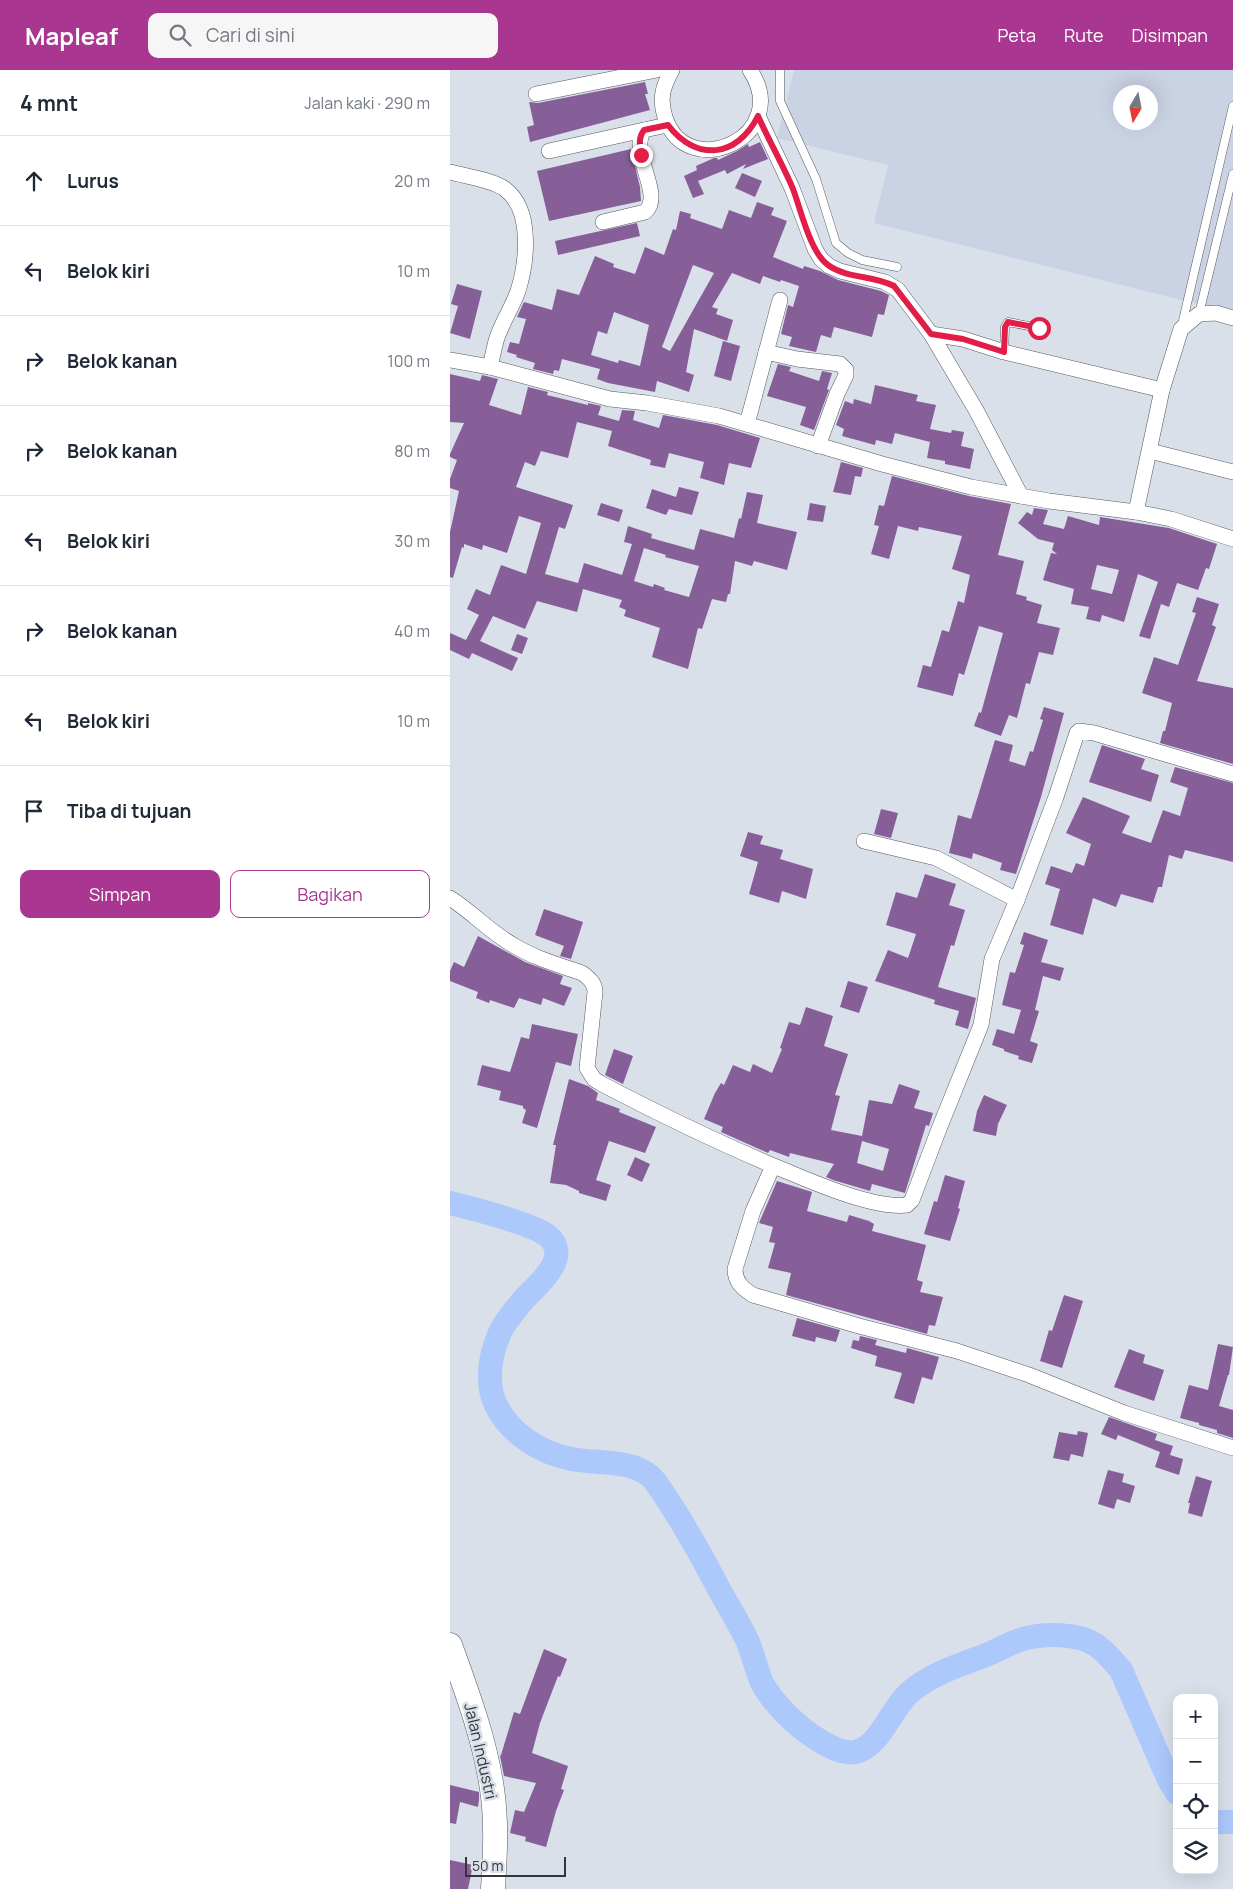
<!DOCTYPE html>
<html lang="id">
<meta charset="utf-8">
<style>
:root{--surface:#fff;--page:#f6f6f7;--text:#1f2937;--muted:#747a83;--line:#e0e1e3;--accent:#a93690}
body{margin:0;font-family:Manrope,sans-serif;background:var(--page);color:var(--text)}
.controls{position:absolute;right:15px;bottom:15px;display:grid;overflow:hidden;border-radius:10px;box-shadow:0 5px 20px #0002}
.controls button{width:45px;height:45px;display:grid;place-items:center;padding:0;border:0;border-bottom:1px solid var(--line);background:var(--surface);color:var(--text);font:25px sans-serif}
.compass{position:absolute;left:663px;top:15px;width:45px;height:45px;border-radius:50%;background:var(--surface);box-shadow:0 5px 20px #0002;rotate:190deg}
.scale{position:absolute;left:15px;bottom:12px;width:101px;box-sizing:border-box;padding-left:5px;border:2px solid #34363a;border-top:0;font-size:14px;line-height:18px;white-space:nowrap;color:#34363a;-webkit-text-stroke:4px #dae0ea;paint-order:stroke}
.stop{position:absolute;width:15px;height:15px;margin:-11px;border:4px solid #e11d48;border-radius:50%;background:#fff}
.stop.end{background:#e11d48;border-color:#fff;box-shadow:0 1px 5px #0008}
.list{margin:0;padding:0;list-style:none}
h2{display:flex;justify-content:space-between;align-items:center;height:65px;margin:0;padding:0 20px;font-size:21px}
h2 small{font-size:16px;font-weight:400;color:var(--muted)}
.list li{display:grid;grid-template-columns:32px 1fr auto;gap:15px;align-items:center;box-sizing:border-box;height:90px;padding:0 20px;border-top:1px solid var(--line)}
.list b{display:block;font-size:19px;white-space:nowrap}
.list em{font-size:16px;font-style:normal;color:var(--muted)}
.actions{display:flex;gap:10px;padding:15px 20px}
.actions a{flex:1;padding:11px 0;border:1px solid var(--accent);border-radius:10px;text-align:center;font-size:18px;color:var(--accent)}
.actions .main{background:var(--accent);color:#fff}
.icon{flex:none;width:28px;height:28px;fill:none;stroke:currentColor;stroke-width:2;stroke-linecap:round;stroke-linejoin:round}
.map{position:relative;flex:none;width:783px;height:1819px;overflow:hidden}
header{display:flex;align-items:center;gap:30px;box-sizing:border-box;height:70px;padding:0 25px;background:var(--accent);color:#fff}
header strong{font-size:24px}
nav{display:flex;gap:28px;margin-inline-start:auto;font-size:18px}
.search{width:350px;height:45px;background:var(--page);display:flex;align-items:center;gap:12px;box-sizing:border-box;padding:0 18px;border-radius:10px;color:var(--muted);font-size:19px}
main{display:flex}
aside{flex:1;background:var(--surface)}
.map>svg:first-child{display:block}
.built{fill:#cad3e4;fill-rule:evenodd}
.lines{fill:none;stroke-linecap:round;stroke-linejoin:round}
.river{stroke:#adc8fb;stroke-width:24}
.building{fill:#865f99;fill-rule:evenodd}
.service-casing{stroke:#535860;stroke-width:9}
.minor-casing{stroke:#535860;stroke-width:16}
.primary-casing{stroke:#535860;stroke-width:25}
.service{stroke:#fff;stroke-width:8}
.minor{stroke:#fff;stroke-width:15}
.primary{stroke:#fff;stroke-width:24}
.route{stroke:#e11d48;stroke-width:6}
.labels{text-anchor:middle;dominant-baseline:central;stroke-width:5;stroke-linejoin:round;paint-order:stroke}
.street-label{font-size:16px;fill:#34363a;stroke:#dae0ea}
</style>
<header>
<strong>Mapleaf</strong>
<div class="search"><svg class="icon" aria-label="search" viewBox="0 0 24 24"><circle cx="10" cy="10" r="6"/><path d="M15 15l6 6"/></svg>Cari di sini</div>
<nav><a>Peta</a><a>Rute</a><a>Disimpan</a></nav>
</header>
<main>
<aside>
<h2>4 mnt<small>Jalan kaki · 290 m</small></h2>
<ul class="list">
<li><svg class="icon" aria-label="ahead" viewBox="0 0 24 24"><path d="M12 20V5M6 11l6-6 6 6"/></svg><div><b>Lurus</b></div><em>20 m</em></li>
<li><svg class="icon" aria-label="left" viewBox="0 0 24 24"><path d="M17 20v-9H6M10 6l-5 5 5 5"/></svg><div><b>Belok kiri</b></div><em>10 m</em></li>
<li><svg class="icon" aria-label="right" viewBox="0 0 24 24"><path d="M7 20v-9h11M14 6l5 5-5 5"/></svg><div><b>Belok kanan</b></div><em>100 m</em></li>
<li><svg class="icon" aria-label="right" viewBox="0 0 24 24"><path d="M7 20v-9h11M14 6l5 5-5 5"/></svg><div><b>Belok kanan</b></div><em>80 m</em></li>
<li><svg class="icon" aria-label="left" viewBox="0 0 24 24"><path d="M17 20v-9H6M10 6l-5 5 5 5"/></svg><div><b>Belok kiri</b></div><em>30 m</em></li>
<li><svg class="icon" aria-label="right" viewBox="0 0 24 24"><path d="M7 20v-9h11M14 6l5 5-5 5"/></svg><div><b>Belok kanan</b></div><em>40 m</em></li>
<li><svg class="icon" aria-label="left" viewBox="0 0 24 24"><path d="M17 20v-9H6M10 6l-5 5 5 5"/></svg><div><b>Belok kiri</b></div><em>10 m</em></li>
<li><svg class="icon" aria-label="arrive" viewBox="0 0 24 24"><path d="M6 21V4h12l-3 4 3 4H6"/></svg><div><b>Tiba di tujuan</b></div></li>
</ul>
<div class="actions"><a class="main">Simpan</a><a>Bagikan</a></div>
</aside>
<div class="map">
<svg width="783" height="1819" viewBox="0 0 783 1819">
<rect width="100%" height="100%" fill="#dae0ea"/>
<path class="built" d="M344,0H783V243L424,153L438,95L327,68ZM670,22H700V52H670Z"/>
<g class="lines">
<g class="river">
<path d="M0,1133C21,1138 83,1154 98,1166C122,1186 89,1214 75,1228C68,1236 60,1246 54,1255C41,1277 35,1310 45,1333C58,1363 91,1383 121,1389C146,1394 179,1389 200,1406C207,1412 212,1422 217,1429C233,1453 247,1478 261,1504C272,1526 286,1547 297,1570C303,1583 306,1599 312,1613C318,1624 328,1636 337,1645C351,1659 385,1686 406,1682C430,1676 441,1639 459,1623C481,1604 505,1597 531,1587C545,1582 559,1573 573,1569C594,1563 628,1563 646,1575C656,1582 663,1591 671,1600L719,1710L727,1723"/>
<polyline points="764,1752 783,1752"/>
</g>
</g>
<g class="building">
<polygon points="195,12 198,24 195,24 200,40 80,72 77,57 84,55 79,32 88,33"/>
<polygon points="310,72 318,89 293,99 296,94 277,104 275,100 248,111 254,124 243,128 234,106 247,100 246,96 264,88 267,88 268,90 287,81 298,74 299,77"/>
<polygon points="181,79 190,117 191,131 99,151 87,101"/>
<polygon points="292,103 312,111 305,127 285,118"/>
<path d="M307,132L324,138L321,145L337,151L323,187L353,199L354,196L370,201L388,210L431,221L439,225L434,245L428,244L422,267L384,257L381,268L371,265L366,282L339,276L342,267L331,264L338,235L343,237L349,216L331,210L330,212L313,206L310,214L282,203L262,237L268,239L266,244L283,250L277,271L244,259L236,302L244,305L239,322L207,311L205,322L158,313L147,309L150,299L112,289L109,301L104,300L103,304L83,299L85,293L66,287L67,285L57,282L60,272L69,274L76,249L67,247L74,232L102,240L107,219L129,225L145,186L164,194L163,197L185,204L195,177L214,185L223,159L226,160L230,141L241,144L240,148L272,159L279,140L301,148ZM243,195L264,203L220,281L212,277ZM164,242L199,255L190,296L169,290L168,293L141,285L148,261L157,264Z"/>
<polygon points="187,153 190,166 108,185 105,171"/>
<polygon points="7,214 32,221 20,269 0,263 8,236 1,234"/>
<polygon points="273,271 290,276 281,311 264,306"/>
<polygon points="328,294 341,297 339,301 369,311 372,301 382,303 377,319 379,320 364,360 350,355 356,337 317,326"/>
<path d="M0,304L30,311L32,305L48,309L39,335L71,345L78,317L98,322L97,325L138,335V333L151,336L148,345L169,351L172,340L185,341L183,350L209,358L213,345L267,355L310,368L301,398L279,393L274,415L250,408L254,392L219,383L215,398L200,395L201,390L158,376L162,361L127,352L118,388L91,381L85,396L75,392L66,417L123,435L115,459L109,457L95,504L128,513L134,493L172,505L182,474L174,472L178,456L202,464L201,468L244,480L250,459L284,468L289,448L291,449L297,422L313,425L307,453L347,462L337,500L304,491L302,496L285,491L280,524H278L276,532L262,529L252,559L248,558L238,599L202,587L210,558L174,546L176,540L169,537L172,530L133,519L127,542L87,531L75,559L43,546L30,571L68,588L62,601L22,583L19,589L0,580V563L16,570L29,545L17,539L26,519L40,525L51,495L76,504L91,453L69,446L57,483L33,475L32,480L14,474V478L12,477L3,508L0,507V462L9,421L0,418V409L7,390L0,387V384L14,353L0,352ZM194,478L216,485L215,487L249,496L239,527L214,520L215,518L204,514L203,517L184,511Z"/>
<polygon points="425,315 468,325 466,331 486,335 480,359 501,363 502,360 514,362 511,376 524,379 520,399 495,394 495,391 477,388 480,372 445,363 442,374 426,370 425,375 392,366 394,359 386,355 395,331 403,334 404,329 421,334"/>
<polygon points="391,392 413,398 411,407 405,406 401,425 383,422"/>
<polygon points="442,406 519,426 561,434 548,485 574,491 566,524 577,527 576,530 592,535 587,553 610,558 603,585 589,582 580,614 576,613 567,648 559,645 551,666 524,656 529,642 531,643 553,563 529,556 514,605 509,603 503,626 467,617 473,595 481,597 492,560 499,562 508,531 514,533 520,505 502,499 512,466 469,457 468,461 448,456 439,489 421,484 429,456 424,455 429,435 434,436"/>
<polygon points="229,417 249,422 242,445 219,439 216,445 196,438 202,419 226,427"/>
<polygon points="151,433 173,440 169,452 147,445"/>
<polygon points="360,433 376,436 373,452 357,450"/>
<path d="M584,438L598,440L593,454L614,459L618,446L649,455L650,447L719,458L767,474L759,499L756,498L748,520L727,513L719,537L711,534L700,569L689,566L708,512L688,504L674,552L652,545L650,552L636,549L639,537L621,534L624,519L593,510L601,483L607,484L602,480L604,473L588,469L568,453L577,442L582,445ZM647,495L669,500L662,524L641,519Z"/>
<polygon points="747,527 769,534 762,555 766,557 747,611 783,618 783,694 710,673 713,661 715,661 722,633 692,623 704,587 728,595 746,543 742,542"/>
<polygon points="67,564 78,568 72,584 61,580"/>
<polygon points="594,637 614,643 591,727 566,804 550,800 552,793 523,783 522,789 499,783 508,745 521,749 545,670 563,675 559,691 575,696 580,681 583,682 593,650 590,649"/>
<polygon points="652,675 695,689 691,699 709,705 701,732 639,712"/>
<polygon points="725,697 783,713 783,792 735,780 732,789 719,785 712,817 708,817 703,833 671,824 666,837 643,828 633,865 600,855 610,819 595,814 601,796 622,803 626,793 634,796 641,774 616,763 633,727 680,746 672,763 701,773 713,740 730,746 738,718 720,712"/>
<polygon points="431,739 448,743 441,768 424,764"/>
<polygon points="298,762 313,766 310,774 333,780 330,789 363,799 356,829 332,821 329,833 299,824 308,792 290,786"/>
<polygon points="475,804 506,814 499,835 515,840 504,876 501,875 488,917 526,928 518,959 505,955 509,941 484,934 485,930 425,911 438,880 458,888 466,864 436,855 446,822 467,828"/>
<polygon points="94,839 133,852 121,889 110,886 114,876 85,865"/>
<polygon points="574,862 598,870 591,892 614,898 610,911 593,906 585,940 589,941 580,971 588,974 582,993 568,989 569,986 554,981 554,979 542,975 547,959 564,964 571,940 552,935 560,902 565,903 574,875 570,874"/>
<polygon points="28,866 75,892 113,906 110,914 122,918 114,936 93,928 91,935 69,928 64,938 40,930 39,933 26,928 28,922 0,911 0,901 4,892 14,897"/>
<polygon points="398,911 418,917 409,943 390,937"/>
<path d="M356,937L383,946L374,976L398,984L385,1025L390,1026L381,1060L412,1066L419,1030L442,1034L449,1014L470,1021L464,1038L483,1043L479,1056L476,1055L455,1123L422,1114L420,1121L383,1110L376,1107L384,1094L340,1083L339,1087L320,1080L318,1083L271,1062L273,1057L254,1049L265,1023L271,1013L274,1015L283,995L300,1002L303,994L322,1003L332,979L330,978L339,952L350,955ZM412,1071L439,1079L433,1101L407,1093Z"/>
<polygon points="82,954 128,964 121,996 106,992 87,1058 72,1053 76,1040 73,1038 73,1036 49,1030 51,1021 27,1015 32,995 60,1002 71,967 79,969"/>
<polygon points="164,979 183,986 173,1014 155,1005"/>
<polygon points="119,1009 138,1016 148,1023 146,1030 170,1039 169,1042 206,1057 195,1083 159,1071 146,1110 161,1115 156,1131 129,1123 129,1121 116,1115 100,1113 106,1075 103,1075"/>
<polygon points="534,1025 557,1035 548,1054 546,1066 523,1061 527,1041"/>
<polygon points="185,1087 200,1094 192,1112 177,1105"/>
<polygon points="495,1105 515,1111 508,1138 510,1139 500,1171 474,1164 484,1131 487,1132"/>
<polygon points="327,1111 362,1122 357,1141 397,1152 399,1145 419,1151 424,1154 422,1161 476,1175 467,1210 473,1212 470,1222 493,1227 485,1256 479,1255 477,1264 336,1225 341,1203 318,1198 325,1173 319,1172 323,1157 309,1153"/>
<polygon points="614,1225 633,1231 612,1298 590,1291 599,1260 602,1261"/>
<polygon points="347,1248 390,1260 386,1272 366,1267 365,1272 342,1266"/>
<polygon points="410,1266 427,1270 425,1275 456,1283 457,1278 489,1287 482,1310 472,1307 464,1334 444,1328 452,1303 425,1296 427,1286 401,1278 403,1270 409,1271"/>
<polygon points="768,1274 783,1277 779,1305 778,1305 769,1336 783,1340 783,1368 767,1363 767,1360 749,1355 749,1353 730,1348 739,1315 758,1320"/>
<polygon points="679,1279 695,1285 693,1293 714,1300 704,1331 664,1317"/>
<polygon points="659,1347 707,1364 705,1370 723,1376 720,1385 733,1389 729,1405 705,1397 710,1382 668,1365 666,1370 651,1364"/>
<polygon points="628,1361 638,1363 633,1387 621,1384 619,1391 603,1388 609,1362 627,1365"/>
<polygon points="658,1400 674,1404 672,1412 685,1416 680,1433 667,1429 664,1439 648,1434"/>
<polygon points="746,1406 762,1411 752,1447 738,1443 740,1433 738,1433"/>
<polygon points="94,1579 117,1589 110,1607 108,1606 90,1653 82,1683 118,1696 111,1719 114,1720 106,1741 96,1777 75,1771 76,1767 60,1763 65,1740 74,1742 86,1713 54,1706 50,1686 51,1685 64,1642 70,1644"/>
<polygon points="0,1715 29,1722 29,1730 28,1737 10,1732 6,1754 0,1753"/>
<polygon points="0,1790 23,1795 18,1819 0,1819"/>
</g>
<g class="lines">
<defs>
<g id="service">
<polyline points="330,0 330,31 366,109 386,173 398,183 412,190 447,197"/>
<polyline points="749,244 783,104"/>
<polyline points="732,255 783,36"/>
<polyline points="554,282 555,257 558,252 589,258"/>
</g>
<g id="minor">
<path d="M222,0C213,16 209,29 215,47C236,114 344,67 300,0"/>
<polyline points="86,24 207,0"/>
<polyline points="308,46 342,118 365,179 371,189 379,196 390,201 435,212 448,220 481,264 526,340 571,426"/>
<polyline points="99,81 194,60"/>
<path d="M0,102C15,106 43,110 55,119C83,140 77,192 68,221C62,238 51,254 46,271C44,279 42,288 40,297"/>
<path d="M153,152L195,142C215,125 178,83 194,60L217,55"/>
<polyline points="481,264 513,269 554,282 712,320"/>
<polyline points="316,282 347,289 390,294 396,300 396,305 387,324 368,376"/>
<polyline points="0,290 40,297 160,329 197,333 269,346 432,394 521,417 599,431 686,442 721,449 783,469"/>
<polyline points="297,354 330,230"/>
<polyline points="700,381 783,402"/>
<polyline points="686,442 712,320 731,259 749,244 766,243 783,248"/>
<polyline points="414,771 486,788 567,830"/>
<path d="M0,828C22,842 40,862 63,875C84,888 109,895 132,903C139,908 145,913 145,922L137,998L144,1009L150,1013C211,1045 273,1075 336,1101C367,1114 425,1139 457,1135L462,1130L489,1059L531,955L542,889L567,830L606,727L627,663L629,661L644,663L783,704"/>
<path d="M323,1096L303,1141L285,1199C285,1212 293,1219 303,1225L409,1256L507,1281L579,1305L674,1343L783,1378"/>
</g>
<path id="primary" d="M0,1575C17,1622 35,1670 42,1719C47,1752 45,1786 43,1819"/>
</defs>
<use href="#service" class="service-casing"/>
<use href="#minor" class="minor-casing"/>
<use href="#primary" class="primary-casing"/>
<use href="#service" class="service"/>
<use href="#minor" class="minor"/>
<use href="#primary" class="primary"/>
</g>
<g class="lines">
<path class="route" d="M191,85C190,75 188,68 194,60L218,55C246,92 287,88 308,46C319,71 333,95 343,119C351,140 360,182 378,195C397,209 424,205 444,216L481,264L513,269L554,282L555,257L558,252L589,258"/>
</g>
<g class="labels">
<g class="street-label">
<text transform="translate(31 1681) rotate(77)">Jalan Industri</text>
</g>
</g>
</svg>
<div class="controls">
<button>+</button>
<button>−</button>
<button><svg class="icon" aria-label="locate" viewBox="0 0 24 24"><circle cx="12" cy="12" r="6"/><path d="M12 2v4M12 18v4M2 12h4M18 12h4"/></svg></button>
<button><svg class="icon" aria-label="layers" viewBox="0 0 24 24"><path d="M12 4l9 5-9 5-9-5zM3 14l9 5 9-5"/></svg></button>
</div>
<svg class="compass" viewBox="-18 -18 36 36"><path d="M0-13l5 13h-10z" fill="#e53935"/><path d="M0 13l5-13h-10z" fill="#747a83"/></svg>
<div class="scale">50 m</div>
<div class="stop" style="left:589px;top:258px"></div>
<div class="stop end" style="left:191px;top:85px"></div>
</div>
</main>
